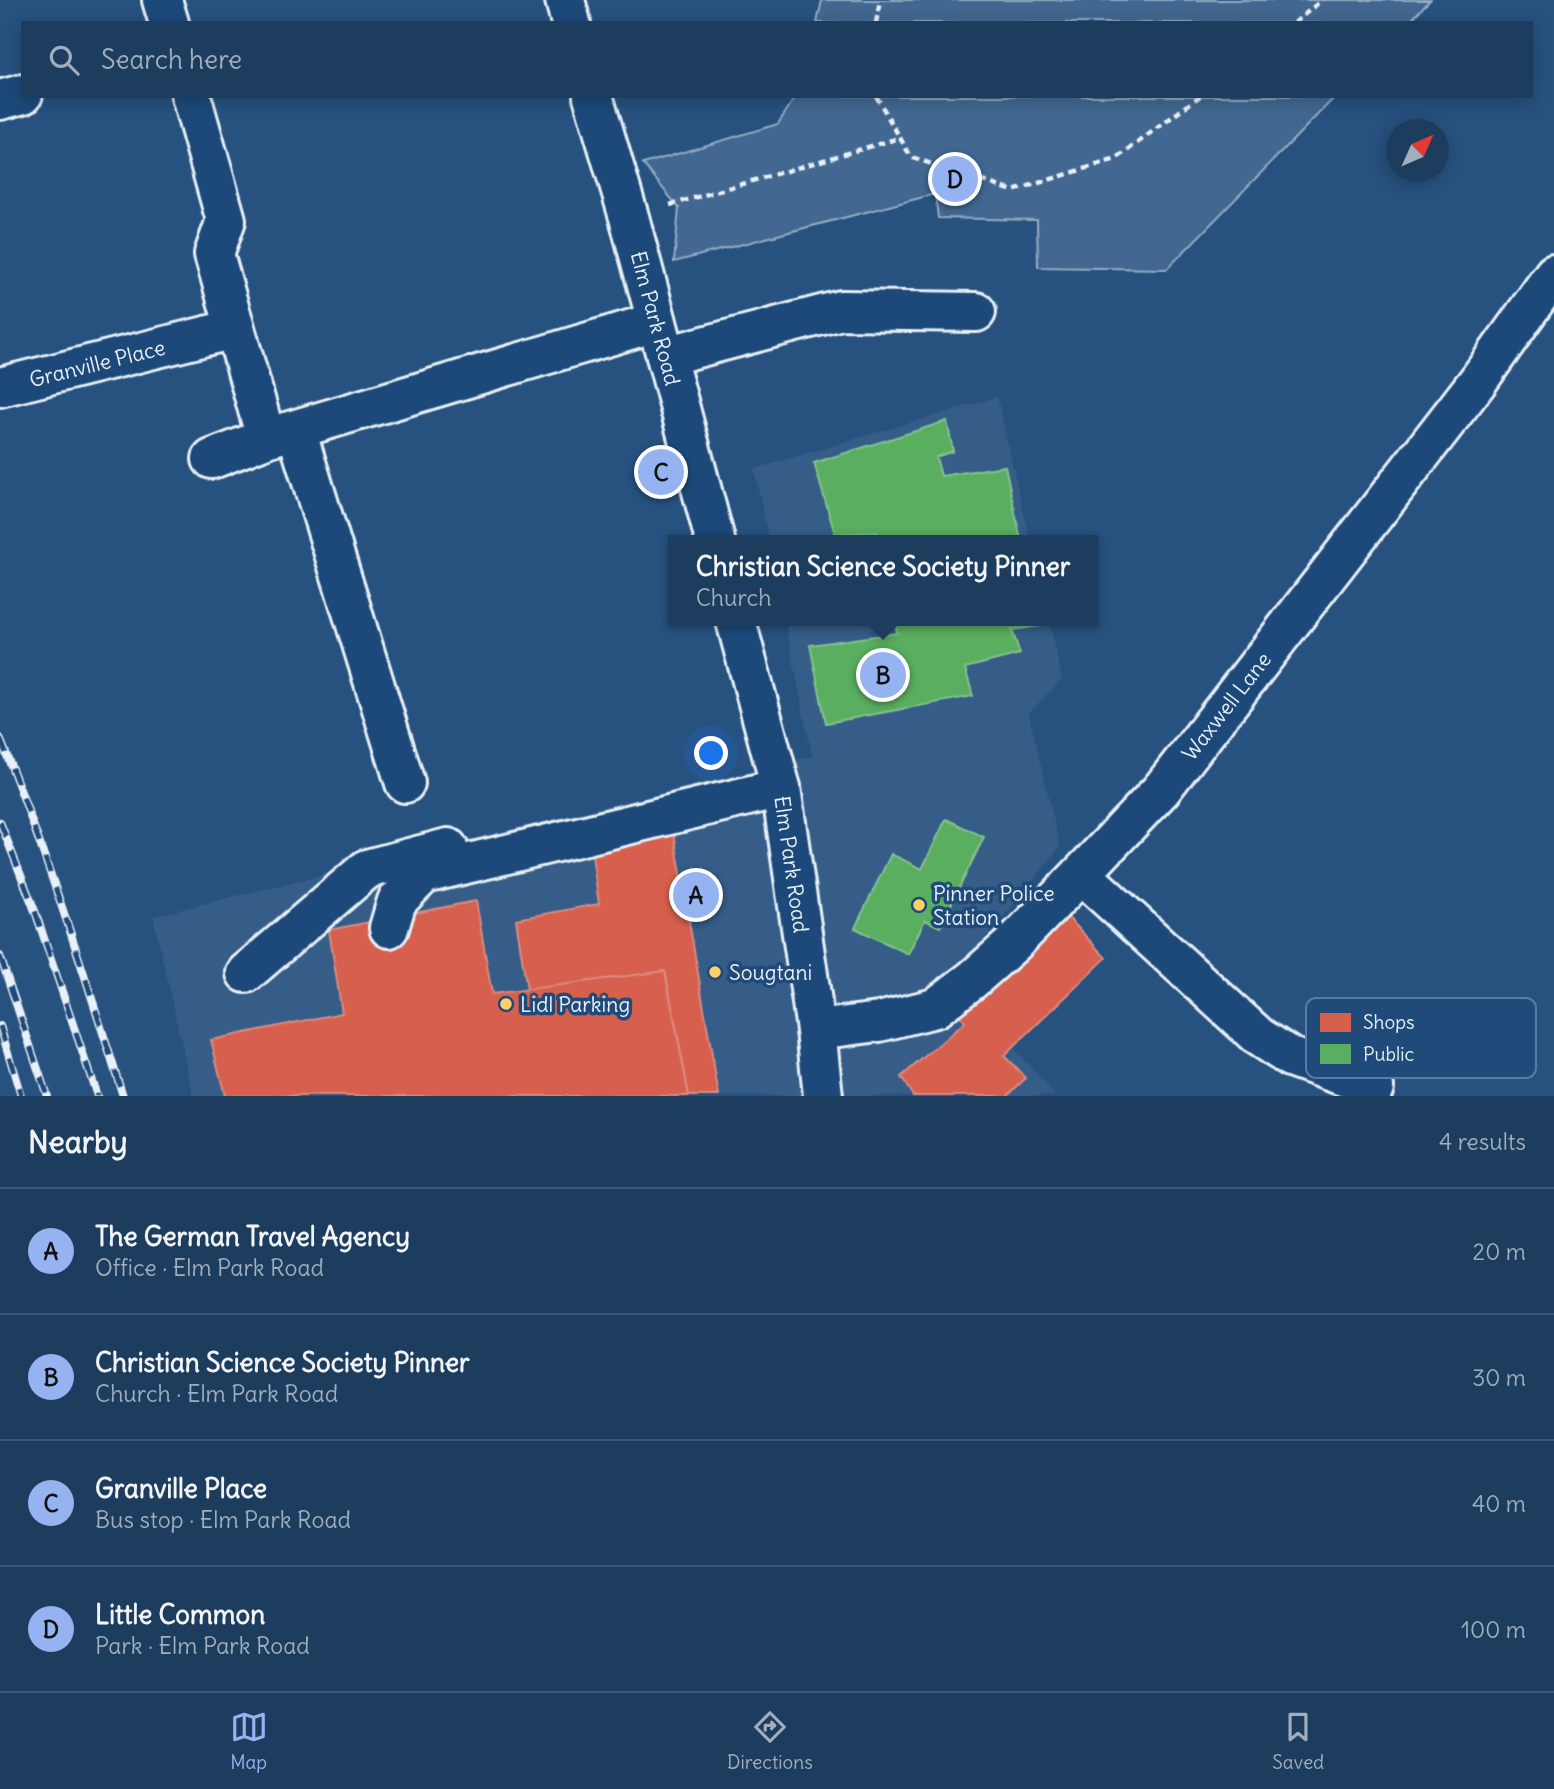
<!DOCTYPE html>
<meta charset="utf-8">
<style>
:root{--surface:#1d3d5f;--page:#254465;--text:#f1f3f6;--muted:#a0aebd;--line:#3b5674;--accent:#95b2f1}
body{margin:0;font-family:Delius,sans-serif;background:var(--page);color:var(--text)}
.compass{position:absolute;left:1386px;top:119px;width:63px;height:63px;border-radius:50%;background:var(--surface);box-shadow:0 4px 18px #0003;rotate:45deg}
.you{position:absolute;left:712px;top:754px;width:24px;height:24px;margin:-18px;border:5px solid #fff;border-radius:50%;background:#1a73e8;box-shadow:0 0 0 10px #1a73e833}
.badge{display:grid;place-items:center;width:46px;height:46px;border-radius:50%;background:var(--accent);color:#111;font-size:23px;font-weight:700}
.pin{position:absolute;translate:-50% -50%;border:4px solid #fff;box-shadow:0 2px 7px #0006}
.popup{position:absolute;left:668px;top:535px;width:430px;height:91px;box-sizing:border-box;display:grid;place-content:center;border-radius:0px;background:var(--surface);filter:drop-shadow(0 2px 5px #0005);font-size:23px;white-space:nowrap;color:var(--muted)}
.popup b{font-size:26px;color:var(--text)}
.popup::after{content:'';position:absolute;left:50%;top:100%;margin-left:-14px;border:14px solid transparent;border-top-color:var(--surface)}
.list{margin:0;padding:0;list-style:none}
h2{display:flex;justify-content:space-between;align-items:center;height:91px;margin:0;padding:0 28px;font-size:30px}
h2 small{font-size:23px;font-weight:400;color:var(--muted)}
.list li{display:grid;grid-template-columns:46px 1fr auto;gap:21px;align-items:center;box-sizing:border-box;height:126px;padding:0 28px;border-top:2px solid var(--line)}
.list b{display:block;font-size:26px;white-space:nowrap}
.list p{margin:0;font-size:23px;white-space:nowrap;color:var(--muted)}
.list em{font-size:23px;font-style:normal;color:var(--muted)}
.icon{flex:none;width:38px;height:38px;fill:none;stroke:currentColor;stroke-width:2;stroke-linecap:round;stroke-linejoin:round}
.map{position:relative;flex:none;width:1554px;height:1096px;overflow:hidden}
.search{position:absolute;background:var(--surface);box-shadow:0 4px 18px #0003;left:21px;right:21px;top:21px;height:77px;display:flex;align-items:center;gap:18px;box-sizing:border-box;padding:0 24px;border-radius:0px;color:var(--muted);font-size:26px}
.sheet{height:595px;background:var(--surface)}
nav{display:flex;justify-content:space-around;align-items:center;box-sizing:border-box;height:98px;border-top:2px solid var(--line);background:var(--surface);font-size:19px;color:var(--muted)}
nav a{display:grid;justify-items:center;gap:4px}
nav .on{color:var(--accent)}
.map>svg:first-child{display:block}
.built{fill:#355d88}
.green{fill:#436891;stroke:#96acc4;stroke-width:2}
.shops{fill:#d6604d;stroke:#db8c80;stroke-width:2}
.public{fill:#5aae61;stroke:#85c28e;stroke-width:2}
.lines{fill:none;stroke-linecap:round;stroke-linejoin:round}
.minor-casing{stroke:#e8f1f8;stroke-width:44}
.path{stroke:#e8f1f8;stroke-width:4.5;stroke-dasharray:7 5;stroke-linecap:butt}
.minor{stroke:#1f4a7a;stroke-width:38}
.rail-casing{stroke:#e8f1f8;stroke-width:8}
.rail{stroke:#1f4a7a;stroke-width:5;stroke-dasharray:16;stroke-linecap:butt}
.poi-dot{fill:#ffd166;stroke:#1f4a7a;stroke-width:2.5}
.labels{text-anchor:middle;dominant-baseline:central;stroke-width:7;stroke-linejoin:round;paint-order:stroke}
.street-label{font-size:21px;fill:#e8f1f8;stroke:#1f4a7a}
.poi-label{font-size:21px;fill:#e8f1f8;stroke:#1f4a7a;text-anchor:start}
.key{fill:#1f4a7a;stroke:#5b7ca0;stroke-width:2}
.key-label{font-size:19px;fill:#e8f1f8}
</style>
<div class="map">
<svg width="1554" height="1096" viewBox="0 0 1554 1096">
<rect width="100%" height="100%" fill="#27517f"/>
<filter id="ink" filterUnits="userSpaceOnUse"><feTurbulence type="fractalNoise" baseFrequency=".0143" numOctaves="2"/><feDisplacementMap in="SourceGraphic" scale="14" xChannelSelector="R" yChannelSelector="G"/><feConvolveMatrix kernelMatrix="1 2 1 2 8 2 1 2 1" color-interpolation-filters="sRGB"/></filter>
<g filter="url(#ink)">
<g class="built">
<polygon points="997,397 1030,540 769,540 754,469"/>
<polygon points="785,621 1049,621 1062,679 1029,713 1060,847 1011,908 951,977 1056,1096 193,1096 153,916 812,756"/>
</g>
<g class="green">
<polygon points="822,0 1430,0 1408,23 817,23"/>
<polygon points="796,96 1336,96 1167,269 1038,267 1037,220 938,218 935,194 674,262 679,208 643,164 778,124"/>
</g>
<g class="shops">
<polygon points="672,822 719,1096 689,1096 665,971 527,990 516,919 599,904 592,855"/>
<polygon points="476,901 492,994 665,971 689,1096 225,1096 211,1040 342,1013 329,930"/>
<polygon points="1063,912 1106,958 1004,1056 1026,1078 1007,1096 913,1096 901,1077 965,1022 957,1012"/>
</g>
<g class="public">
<polygon points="947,421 953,451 936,457 941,476 1005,466 1021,540 879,540 877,532 835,534 814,463"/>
<polygon points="895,621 1039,621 1040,626 1012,630 1020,654 965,668 973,696 826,723 810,645 897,633"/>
<polygon points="946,819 984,837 940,927 925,920 908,954 855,928 891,854 922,869"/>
</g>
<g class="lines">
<defs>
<g id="minor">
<polyline points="162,0 169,23"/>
<polyline points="565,0 571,23"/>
<polyline points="191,96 226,220 214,254 266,438"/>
<path id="s1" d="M593,96L629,217L715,540"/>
<polyline points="0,100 23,94"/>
<polyline points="666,356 841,310 976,312"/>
<path id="s2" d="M0,387L234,329"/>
<polyline points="296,430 405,783"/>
<polyline points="212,459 266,438 656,322"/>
<path id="s3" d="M736,621L781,788L816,1030L823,1096"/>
<polyline points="1081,874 1259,1037 1290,1057 1374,1087 1370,1096"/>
<polyline points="389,928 397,901 424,874 781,788"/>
<polyline points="246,973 367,869 448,848"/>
<path id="s4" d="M816,1030L879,1022L935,1008L972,980L1013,944L1081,874L1161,790L1478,381L1554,274"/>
</g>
</defs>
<use href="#minor" class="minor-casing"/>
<g class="path">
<polyline points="876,23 880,0"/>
<polyline points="1294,23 1322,0"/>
<polyline points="876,96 911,157 1013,191 1116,159 1200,96"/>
<polyline points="670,205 899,138"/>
</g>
<use href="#minor" class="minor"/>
<defs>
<g id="rail">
<path d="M0,738C47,855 85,976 123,1096"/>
<polyline points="0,822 35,911 97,1096"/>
<polyline points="0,956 47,1096"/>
<polyline points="0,1026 21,1096"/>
</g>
</defs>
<use href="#rail" class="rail-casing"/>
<use href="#rail" class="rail"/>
</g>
</g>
<g class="poi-dot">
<circle cx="919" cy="905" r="7"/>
<circle cx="715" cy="972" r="7"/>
<circle cx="506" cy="1004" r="7"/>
</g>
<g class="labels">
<g class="street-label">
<text stroke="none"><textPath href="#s1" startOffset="231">Elm Park Road</textPath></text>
<text stroke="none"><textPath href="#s2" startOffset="100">Granville Place</textPath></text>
<text stroke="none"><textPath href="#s4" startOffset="542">Waxwell Lane</textPath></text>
<text stroke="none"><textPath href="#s3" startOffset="250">Elm Park Road</textPath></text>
</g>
<g class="poi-label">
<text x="933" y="893">Pinner Police<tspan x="933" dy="24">Station</tspan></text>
<text x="729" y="972">Sougtani</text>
<text x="520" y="1004">Lidl Parking</text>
</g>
</g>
<rect x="1306" y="998" width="230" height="80" rx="10" class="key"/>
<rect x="1320" y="1013" width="31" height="19" fill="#d6604d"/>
<rect x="1320" y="1044" width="31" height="20" fill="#5aae61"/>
<g class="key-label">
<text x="1363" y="1029">Shops</text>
<text x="1363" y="1061">Public</text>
</g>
</svg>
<svg class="compass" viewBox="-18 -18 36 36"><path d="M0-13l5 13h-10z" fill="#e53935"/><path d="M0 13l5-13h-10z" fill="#a0aebd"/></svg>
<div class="you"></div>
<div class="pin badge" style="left:696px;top:895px">A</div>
<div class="pin badge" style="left:883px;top:675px">B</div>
<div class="popup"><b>Christian Science Society Pinner</b>Church</div>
<div class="pin badge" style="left:661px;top:472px">C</div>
<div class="pin badge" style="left:955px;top:179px">D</div>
<div class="search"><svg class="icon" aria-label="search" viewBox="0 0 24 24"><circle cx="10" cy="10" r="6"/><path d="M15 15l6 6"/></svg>Search here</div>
</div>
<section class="sheet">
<h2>Nearby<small>4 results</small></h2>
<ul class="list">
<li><span class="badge">A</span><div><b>The German Travel Agency</b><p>Office · Elm Park Road</p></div><em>20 m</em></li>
<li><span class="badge">B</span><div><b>Christian Science Society Pinner</b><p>Church · Elm Park Road</p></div><em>30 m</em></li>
<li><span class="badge">C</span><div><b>Granville Place</b><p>Bus stop · Elm Park Road</p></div><em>40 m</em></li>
<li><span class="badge">D</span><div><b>Little Common</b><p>Park · Elm Park Road</p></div><em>100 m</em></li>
</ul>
</section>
<nav>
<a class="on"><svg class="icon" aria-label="map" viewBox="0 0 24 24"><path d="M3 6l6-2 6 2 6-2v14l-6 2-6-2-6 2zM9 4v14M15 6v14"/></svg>Map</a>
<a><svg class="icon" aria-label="directions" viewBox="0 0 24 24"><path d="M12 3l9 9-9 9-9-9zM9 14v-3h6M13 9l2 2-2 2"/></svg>Directions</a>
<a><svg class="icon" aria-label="saved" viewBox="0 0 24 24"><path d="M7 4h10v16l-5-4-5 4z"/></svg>Saved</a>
</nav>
